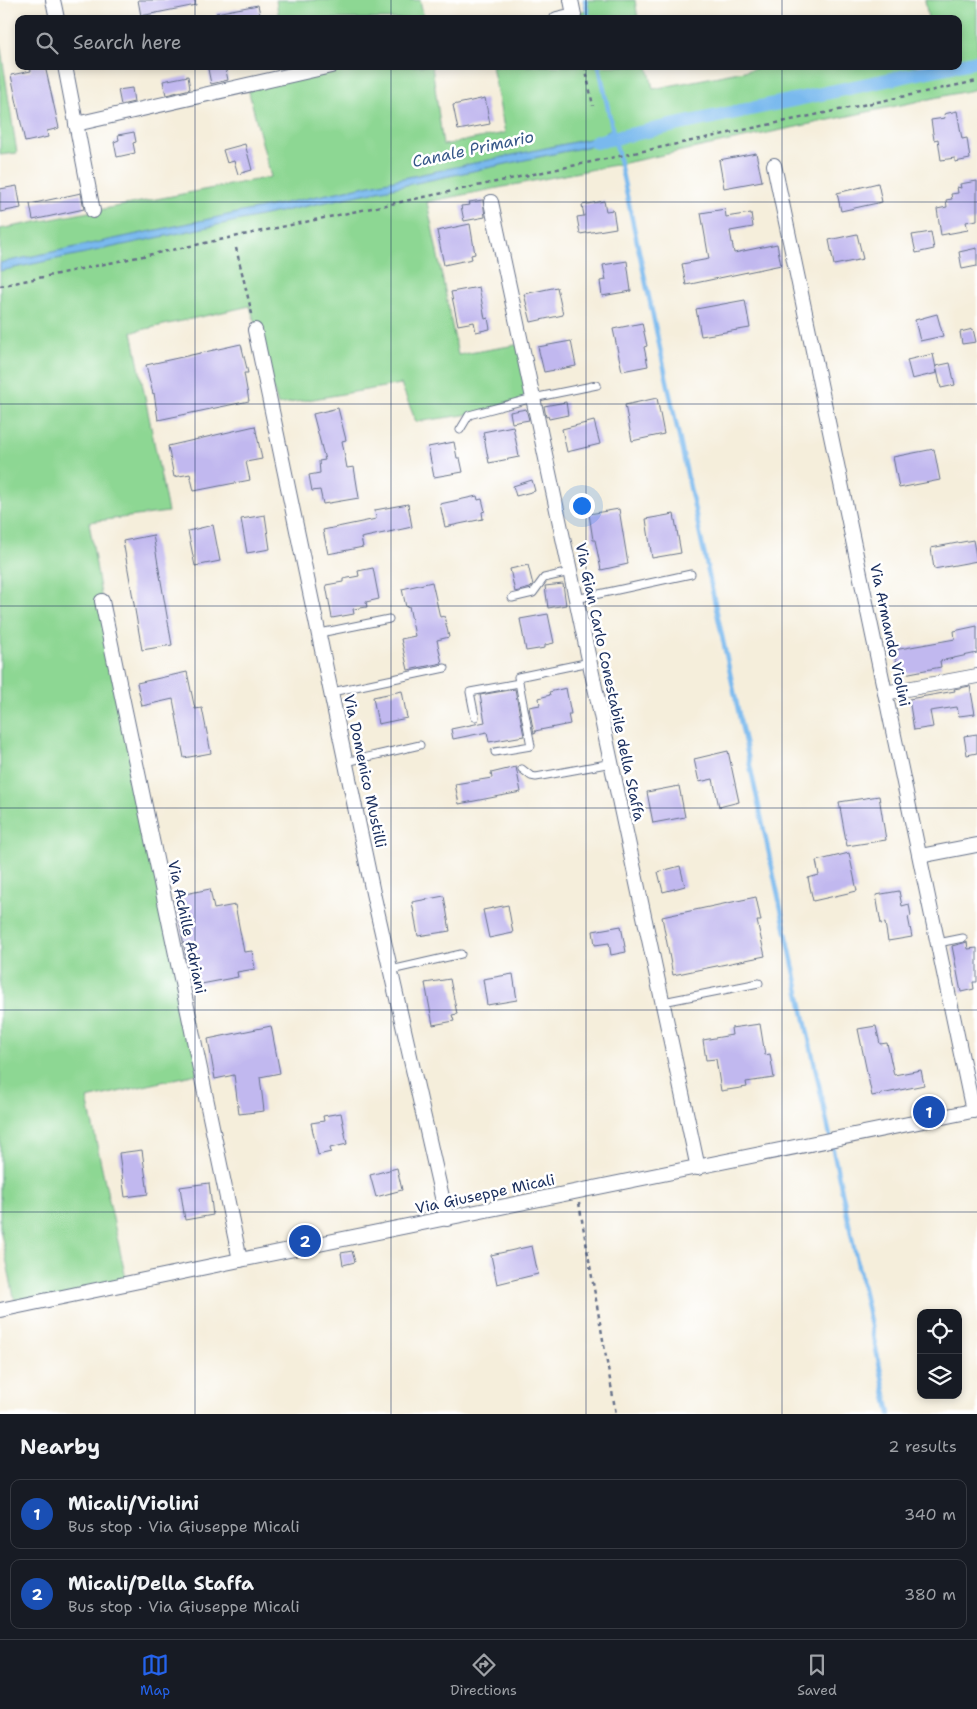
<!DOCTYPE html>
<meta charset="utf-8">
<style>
:root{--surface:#171b24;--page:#20242c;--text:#f1f3f6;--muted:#9ea1a6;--line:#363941;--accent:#2563eb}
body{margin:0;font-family:"Shantell Sans",sans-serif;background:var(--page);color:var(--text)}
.controls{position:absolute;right:15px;bottom:15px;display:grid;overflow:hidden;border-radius:10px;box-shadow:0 2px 8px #0003}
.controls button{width:45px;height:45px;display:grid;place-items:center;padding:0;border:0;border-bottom:1px solid var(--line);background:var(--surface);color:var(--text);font:25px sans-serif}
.you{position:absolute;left:581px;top:505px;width:18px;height:18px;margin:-12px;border:4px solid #fff;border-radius:50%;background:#1a73e8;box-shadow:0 0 0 8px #1a73e833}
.badge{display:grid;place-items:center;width:32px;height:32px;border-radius:50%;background:var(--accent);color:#fff;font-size:16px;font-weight:700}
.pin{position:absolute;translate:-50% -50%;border:2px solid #fff;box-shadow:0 1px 5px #0006}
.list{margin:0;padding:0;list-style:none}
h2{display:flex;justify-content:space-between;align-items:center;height:65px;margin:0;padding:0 20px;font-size:21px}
h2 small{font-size:16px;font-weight:400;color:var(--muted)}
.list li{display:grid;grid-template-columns:32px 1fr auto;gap:15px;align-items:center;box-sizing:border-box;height:70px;margin:0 10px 10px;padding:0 10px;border:1px solid var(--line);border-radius:10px}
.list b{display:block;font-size:19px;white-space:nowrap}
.list p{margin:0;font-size:16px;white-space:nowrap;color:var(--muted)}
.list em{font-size:16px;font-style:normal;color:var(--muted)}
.icon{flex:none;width:28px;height:28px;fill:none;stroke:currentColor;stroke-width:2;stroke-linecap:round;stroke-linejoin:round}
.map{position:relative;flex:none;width:977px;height:1414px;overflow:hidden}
.search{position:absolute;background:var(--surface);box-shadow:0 2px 8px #0003;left:15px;right:15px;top:15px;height:55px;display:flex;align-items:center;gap:12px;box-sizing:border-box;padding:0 18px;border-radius:10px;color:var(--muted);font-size:19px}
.sheet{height:225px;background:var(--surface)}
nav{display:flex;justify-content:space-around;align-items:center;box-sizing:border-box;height:70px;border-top:1px solid var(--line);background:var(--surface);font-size:14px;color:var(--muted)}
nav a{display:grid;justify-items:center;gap:2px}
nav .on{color:var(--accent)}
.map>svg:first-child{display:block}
.green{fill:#8dd793;stroke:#548378}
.water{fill:#79b9ee;stroke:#4a74a6}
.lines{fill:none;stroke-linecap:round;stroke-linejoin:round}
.stream{stroke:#79b9ee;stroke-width:4.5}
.canal{stroke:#79b9ee;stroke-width:14}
.building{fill:#c1b8ef}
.lane-casing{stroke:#67728a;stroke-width:9}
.street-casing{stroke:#67728a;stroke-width:16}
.path{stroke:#67728a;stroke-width:2.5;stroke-dasharray:4 4;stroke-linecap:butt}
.lane{stroke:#fff;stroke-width:7}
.street{stroke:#fff;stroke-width:14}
.grid{fill:none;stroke:#1b2f5e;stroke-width:1;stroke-opacity:0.55}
.labels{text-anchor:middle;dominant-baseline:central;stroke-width:5;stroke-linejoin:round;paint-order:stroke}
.street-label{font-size:15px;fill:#1b2f5e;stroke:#fff}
.water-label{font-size:16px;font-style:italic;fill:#375889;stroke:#fff}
</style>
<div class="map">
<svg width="977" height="1414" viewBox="0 0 977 1414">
<rect width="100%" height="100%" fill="#fff"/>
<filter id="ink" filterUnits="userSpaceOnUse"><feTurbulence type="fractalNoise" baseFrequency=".02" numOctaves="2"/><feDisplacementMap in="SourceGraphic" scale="10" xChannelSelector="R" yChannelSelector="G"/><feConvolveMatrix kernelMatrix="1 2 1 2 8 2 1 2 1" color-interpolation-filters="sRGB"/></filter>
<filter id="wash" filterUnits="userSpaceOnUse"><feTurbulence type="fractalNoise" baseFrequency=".0096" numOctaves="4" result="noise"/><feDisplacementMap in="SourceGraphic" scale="20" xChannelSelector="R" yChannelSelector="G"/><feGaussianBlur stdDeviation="1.12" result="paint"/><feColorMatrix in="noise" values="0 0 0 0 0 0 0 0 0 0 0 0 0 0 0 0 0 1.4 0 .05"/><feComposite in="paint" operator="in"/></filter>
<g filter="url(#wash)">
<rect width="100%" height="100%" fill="#f5eedb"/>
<g class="green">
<polygon points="276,0 420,0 424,19 279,19"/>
<polygon points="587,0 635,0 638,19 542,19 589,10"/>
<polygon points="925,0 977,0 977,89 620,164 427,202 458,355 521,344 533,398 477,413 416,422 401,384 278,405 250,306 132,332 168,512 89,522 102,601 201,1073 87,1099 127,1283 16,1307 0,1228 0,229 271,177 247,85 287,76 286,66 432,66 443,145 505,133 492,66 648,66 653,89 769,66 958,66 958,19 928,19"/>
<polygon points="0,43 17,153 0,155"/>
</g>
<polygon class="water" points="612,127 616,145 612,143 605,143 0,271 0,263 603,136"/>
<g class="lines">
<g class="stream">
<polyline points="585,0 589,19"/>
<polyline points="599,66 613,132"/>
<polyline points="615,140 890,1414"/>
</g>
<g class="canal">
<polyline points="958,65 977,61"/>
<polyline points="596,142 952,66"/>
</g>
</g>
<g id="blocks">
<g class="building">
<polygon points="138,0 195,0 196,5 141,16"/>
<polygon points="258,5 261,19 217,19 216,13"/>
<polygon points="30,66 45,66 59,128 47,131 48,137 25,142 11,75 31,71"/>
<polygon points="225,66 228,80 211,84 208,69"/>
<polygon points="188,76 190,89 166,95 163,81"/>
<polygon points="132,88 134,102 121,105 118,90"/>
<polygon points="485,98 490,124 458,130 453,105"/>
<polygon points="957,111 962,139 967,138 970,159 955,162 955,158 941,160 938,139 934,140 931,120 945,118 944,114"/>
<polygon points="134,132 136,142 133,143 135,153 117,157 114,142 119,140 118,135"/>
<polygon points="245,144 252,170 238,174 234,161 227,163 223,150"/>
<polygon points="756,153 762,181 724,188 719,160"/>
<polygon points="977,181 977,220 966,222 968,230 941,235 937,209 947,207 946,200 952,199 951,194 958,193 957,187 961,188 960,184"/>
<polygon points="878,183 882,202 841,211 837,193"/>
<polygon points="17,186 21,208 0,212 0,189"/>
<polygon points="81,193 84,209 33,220 30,204"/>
<polygon points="483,200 485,217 464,221 461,206 470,205 469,202"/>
<polygon points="604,201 606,211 613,210 616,228 580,234 577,217 584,216 582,205"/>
<polygon points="725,209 726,217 751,213 753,227 730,231 734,253 777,244 781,265 686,285 682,264 709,259 701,213"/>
<polygon points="470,224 475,254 471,255 472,259 444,265 437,231"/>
<polygon points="931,232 934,249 916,253 912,235"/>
<polygon points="857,234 863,259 834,265 829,240"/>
<polygon points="977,248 977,266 962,269 959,252"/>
<polygon points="627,261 631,291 602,296 600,281 606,280 603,265"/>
<polygon points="479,287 485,319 488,318 490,329 476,332 474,322 458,325 451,292"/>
<polygon points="557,287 563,315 531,322 524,294"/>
<polygon points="745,300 750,328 701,336 696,309"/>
<polygon points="937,314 943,336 920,341 915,320"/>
<polygon points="642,323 647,346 644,347 648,366 622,371 613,329"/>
<polygon points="973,329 976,342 962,344 960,332"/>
<polygon points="571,341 576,366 544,372 538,347"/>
<polygon points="241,344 248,373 244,373 249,401 158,420 154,393 153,394 146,365"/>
<polygon points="933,354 937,373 912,379 907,360"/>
<polygon points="950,363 955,385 941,388 936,366"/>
<polygon points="657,398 664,434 632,441 625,405"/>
<polygon points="566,402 568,415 549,419 548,416 546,417 544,406"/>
<polygon points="338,408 346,440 342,441 347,468 354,467 359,498 323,504 320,490 312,491 309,475 320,473 319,461 325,460 313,414"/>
<polygon points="526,409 529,420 512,423 510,412"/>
<polygon points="594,421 600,444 567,452 562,429"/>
<polygon points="255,426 262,459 246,462 250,480 194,491 190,474 174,477 168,446"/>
<polygon points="513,426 519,457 489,463 483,432"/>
<polygon points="454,442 457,458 460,458 463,472 434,477 428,447"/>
<polygon points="934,449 940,480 899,488 893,457"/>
<polygon points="532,480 535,491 516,496 513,486"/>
<polygon points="477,496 478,500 482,499 485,511 482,512 483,519 445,527 440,504"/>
<polygon points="408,504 412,527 361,538 363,547 328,554 323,530 376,519 375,510"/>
<polygon points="619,509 628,564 601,570 595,540 593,540 589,514"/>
<polygon points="674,514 681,553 652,558 646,519"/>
<polygon points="265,515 270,549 247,553 241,519"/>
<polygon points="213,525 220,561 195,566 188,531"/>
<polygon points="153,535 172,645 142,650 123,541"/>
<polygon points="973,540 977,561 934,569 931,548"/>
<polygon points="528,565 533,585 530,588 515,592 510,569"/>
<polygon points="373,568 379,599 366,602 367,607 353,609 354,614 332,618 326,585 343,582 343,579 359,576 358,571"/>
<polygon points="432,582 440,617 444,616 449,637 437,640 442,663 408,670 401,639 415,636 409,606 406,607 402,589"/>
<polygon points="563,584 566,605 548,608 545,586"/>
<polygon points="548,614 554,643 545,645 545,648 526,651 520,619"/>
<polygon points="977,626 977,653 940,661 941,667 899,675 894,650 955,639 954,631"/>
<polygon points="187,672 195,709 202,708 211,753 184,758 173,699 142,706 137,683"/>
<polygon points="970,686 975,714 959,716 957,707 930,711 933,727 914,730 909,699 955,691 954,689"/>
<polygon points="566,688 571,714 568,714 570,724 535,731 536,733 534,734 529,707 540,705 539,698 550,695 549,692"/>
<polygon points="515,689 524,736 489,742 487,732 453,739 451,729 485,722 480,695"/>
<polygon points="402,691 407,718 378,724 373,697"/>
<polygon points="977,734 977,753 967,755 964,736"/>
<polygon points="728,751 739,802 719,807 713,779 699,782 694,759"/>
<polygon points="516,767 521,792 459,804 455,784 492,778 491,773"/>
<polygon points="679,786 685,817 653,823 647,792"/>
<polygon points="879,796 886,840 847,846 839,802"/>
<polygon points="849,853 857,891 813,901 808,878 819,875 816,861"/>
<polygon points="680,866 685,886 663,892 658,872"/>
<polygon points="210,889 214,909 235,905 244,952 252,951 255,969 237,972 238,977 191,986 175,896"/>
<polygon points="899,891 902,906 909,904 911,916 908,917 912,937 888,941 885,923 881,924 876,895"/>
<polygon points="444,896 450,931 418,936 412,902"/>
<polygon points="756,897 761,921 757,921 765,956 673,975 662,917"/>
<polygon points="508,905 513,933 489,938 483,910"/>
<polygon points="621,926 626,952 611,955 609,943 595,945 593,931"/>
<polygon points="967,942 968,949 977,948 977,982 973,982 974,989 961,992 952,946"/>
<polygon points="513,974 517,1000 487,1005 483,979"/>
<polygon points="450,979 457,1014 452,1015 454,1021 433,1025 425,983"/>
<polygon points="760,1024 765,1055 770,1054 774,1078 746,1082 747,1087 721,1091 716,1059 706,1060 703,1040 732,1035 731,1028"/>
<polygon points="271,1026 280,1073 260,1077 264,1111 239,1114 234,1075 215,1079 208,1039"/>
<polygon points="876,1026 880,1044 887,1043 894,1075 921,1070 924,1085 872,1096 858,1029"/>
<polygon points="341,1113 347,1144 330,1148 331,1152 318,1155 311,1123 324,1121 323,1116"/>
<polygon points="142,1150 148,1194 125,1197 119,1153"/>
<polygon points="397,1168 402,1190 376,1197 370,1175"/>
<polygon points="209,1183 213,1215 185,1220 180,1187"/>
<polygon points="532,1246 538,1274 497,1284 491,1255"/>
<polygon points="352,1251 355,1262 343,1265 341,1253"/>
</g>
</g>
</g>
<g filter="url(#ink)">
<use href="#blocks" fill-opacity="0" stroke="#67728a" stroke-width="1"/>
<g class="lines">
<defs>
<g id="lane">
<polyline points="460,430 469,415 533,398 597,385"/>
<polyline points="512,598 533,593 544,578 570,572"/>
<polyline points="576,599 691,574"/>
<polyline points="320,633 389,619"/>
<polyline points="332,692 445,668"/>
<polyline points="475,717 470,692 519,683"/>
<polyline points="495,752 531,746 518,677 590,662"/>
<polyline points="346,762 420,745"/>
<polyline points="522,769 531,776 536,777 612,763"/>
<polyline points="938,943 963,938"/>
<polyline points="391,970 461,954"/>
<polyline points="663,1002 759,983"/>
</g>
<g id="street">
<polyline points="53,0 57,19"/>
<polyline points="557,19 574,15 571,0"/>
<polyline points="65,66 93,211"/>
<polyline points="76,124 331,66"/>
<polyline points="774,165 973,1111"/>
<polyline points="491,202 698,1168"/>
<polyline points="255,330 373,893 447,1219"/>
<polyline points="102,601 240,1260"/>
<polyline points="885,693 977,676"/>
<polyline points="920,856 977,845"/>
<polyline points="0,1310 240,1260 977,1110"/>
</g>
</defs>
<use href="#lane" class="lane-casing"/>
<use href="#street" class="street-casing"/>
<g class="path">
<polyline points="585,66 593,106"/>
<polyline points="236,248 253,318"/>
<polyline points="0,286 977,81"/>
<polyline points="579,1203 616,1414"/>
</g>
<use href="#lane" class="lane"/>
<use href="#street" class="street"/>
</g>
</g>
<path class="grid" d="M195,0V19M391,0V19M586,0V19M782,0V19M195,66V1414M391,66V1414M586,66V1414M782,66V1414M0,202H977M0,404H977M0,606H977M0,808H977M0,1010H977M0,1212H977"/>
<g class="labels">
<g class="street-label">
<text transform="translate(890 635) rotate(78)">Via Armando Violini</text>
<text transform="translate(610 682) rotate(78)">Via Gian Carlo Conestabile della Staffa</text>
<text transform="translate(365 771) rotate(78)">Via Domenico Mustilli</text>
<text transform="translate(187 927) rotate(78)">Via Achille Adriani</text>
<text transform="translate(485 1194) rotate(-12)">Via Giuseppe Micali</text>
</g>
<g class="water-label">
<text transform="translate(473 149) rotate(-12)">Canale Primario</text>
</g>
</g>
</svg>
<div class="controls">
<button><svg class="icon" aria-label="locate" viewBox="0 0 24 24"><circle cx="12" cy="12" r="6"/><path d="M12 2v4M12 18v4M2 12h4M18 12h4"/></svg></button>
<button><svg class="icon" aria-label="layers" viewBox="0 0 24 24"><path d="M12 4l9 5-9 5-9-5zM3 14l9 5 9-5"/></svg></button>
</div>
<div class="you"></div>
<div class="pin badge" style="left:929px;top:1112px;background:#1a4fb4">1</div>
<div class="pin badge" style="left:305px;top:1241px;background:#1a4fb4">2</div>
<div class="search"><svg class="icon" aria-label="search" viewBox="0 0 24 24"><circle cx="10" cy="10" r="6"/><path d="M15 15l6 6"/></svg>Search here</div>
</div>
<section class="sheet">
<h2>Nearby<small>2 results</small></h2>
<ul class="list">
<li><span class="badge" style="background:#1a4fb4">1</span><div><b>Micali/Violini</b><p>Bus stop · Via Giuseppe Micali</p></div><em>340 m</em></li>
<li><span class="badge" style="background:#1a4fb4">2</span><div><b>Micali/Della Staffa</b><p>Bus stop · Via Giuseppe Micali</p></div><em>380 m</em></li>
</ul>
</section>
<nav>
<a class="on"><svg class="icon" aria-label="map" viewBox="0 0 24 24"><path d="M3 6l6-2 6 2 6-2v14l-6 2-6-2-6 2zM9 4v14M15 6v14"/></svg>Map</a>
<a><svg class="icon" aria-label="directions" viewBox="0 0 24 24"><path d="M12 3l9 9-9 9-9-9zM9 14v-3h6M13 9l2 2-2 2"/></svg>Directions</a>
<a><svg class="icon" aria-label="saved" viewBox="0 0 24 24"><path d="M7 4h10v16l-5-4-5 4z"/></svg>Saved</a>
</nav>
